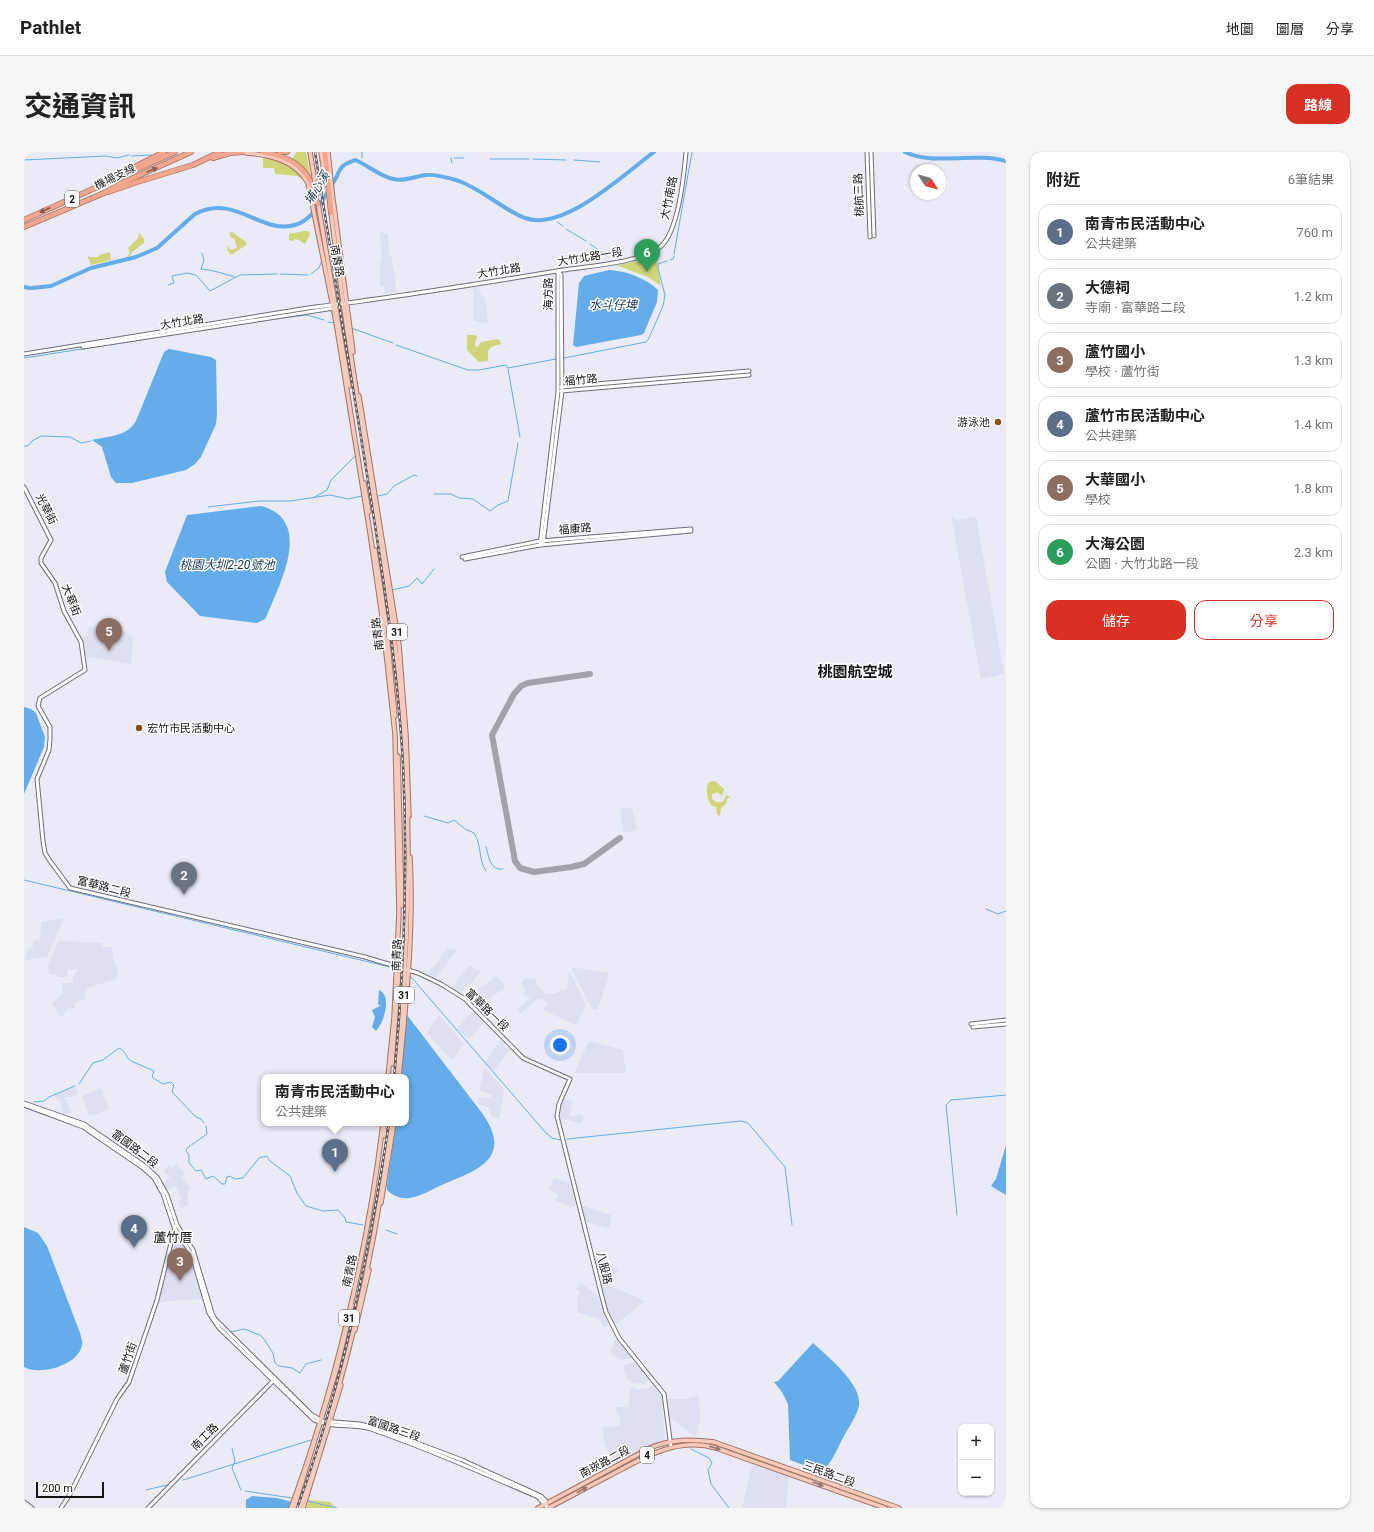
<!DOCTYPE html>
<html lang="zh-TW">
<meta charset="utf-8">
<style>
:root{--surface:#fff;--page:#f6f6f6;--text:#222;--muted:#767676;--line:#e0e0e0;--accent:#d93025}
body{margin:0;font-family:Roboto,"Noto Sans TC",sans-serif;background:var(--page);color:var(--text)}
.controls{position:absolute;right:12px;bottom:12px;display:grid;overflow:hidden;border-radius:8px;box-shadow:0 1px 3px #0004}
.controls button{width:36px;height:36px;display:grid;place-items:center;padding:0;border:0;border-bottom:1px solid var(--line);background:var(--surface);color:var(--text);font:20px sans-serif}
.compass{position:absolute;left:886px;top:12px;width:36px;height:36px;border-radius:50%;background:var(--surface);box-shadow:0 1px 3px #0004;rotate:126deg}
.scale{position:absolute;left:12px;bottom:10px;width:68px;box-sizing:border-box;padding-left:4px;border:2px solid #141418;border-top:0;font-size:11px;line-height:14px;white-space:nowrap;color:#141418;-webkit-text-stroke:3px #fff;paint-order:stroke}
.you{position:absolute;left:536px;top:893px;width:14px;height:14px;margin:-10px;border:3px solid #fff;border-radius:50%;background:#1a73e8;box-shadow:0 0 0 6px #1a73e833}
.badge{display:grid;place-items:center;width:26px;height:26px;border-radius:50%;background:var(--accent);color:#fff;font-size:13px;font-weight:700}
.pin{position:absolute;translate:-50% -33px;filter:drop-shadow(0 1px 2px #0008)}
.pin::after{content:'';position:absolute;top:21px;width:14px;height:12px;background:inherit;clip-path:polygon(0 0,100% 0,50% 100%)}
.popup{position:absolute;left:237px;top:922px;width:148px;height:52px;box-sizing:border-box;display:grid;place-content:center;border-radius:8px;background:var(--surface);filter:drop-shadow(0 1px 3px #0005);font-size:13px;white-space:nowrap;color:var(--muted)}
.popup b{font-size:15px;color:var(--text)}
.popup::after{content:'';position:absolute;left:50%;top:100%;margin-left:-8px;border:8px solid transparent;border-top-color:var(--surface)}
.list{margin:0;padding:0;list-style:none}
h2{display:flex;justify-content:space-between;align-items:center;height:52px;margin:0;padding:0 16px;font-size:17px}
h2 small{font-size:13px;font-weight:400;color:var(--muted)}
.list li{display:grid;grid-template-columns:26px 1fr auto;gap:12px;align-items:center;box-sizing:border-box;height:56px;margin:0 8px 8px;padding:0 8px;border:1px solid var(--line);border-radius:12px}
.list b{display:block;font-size:15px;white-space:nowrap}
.list p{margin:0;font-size:13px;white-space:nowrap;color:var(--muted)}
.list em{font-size:13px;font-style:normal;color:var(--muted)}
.actions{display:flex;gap:8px;padding:12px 16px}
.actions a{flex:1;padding:9px 0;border:1px solid var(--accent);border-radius:12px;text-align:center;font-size:14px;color:var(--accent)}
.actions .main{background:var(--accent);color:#fff}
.map{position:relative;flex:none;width:982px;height:1356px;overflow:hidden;border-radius:12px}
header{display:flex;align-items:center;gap:24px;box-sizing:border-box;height:56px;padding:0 20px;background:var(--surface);border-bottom:1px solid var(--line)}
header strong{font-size:19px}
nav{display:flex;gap:22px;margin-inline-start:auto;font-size:14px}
.intro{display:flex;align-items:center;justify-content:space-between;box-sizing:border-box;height:96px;padding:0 24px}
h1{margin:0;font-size:28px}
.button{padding:10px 18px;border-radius:12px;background:var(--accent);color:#fff;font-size:14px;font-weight:700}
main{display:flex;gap:24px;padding:0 24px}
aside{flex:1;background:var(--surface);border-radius:12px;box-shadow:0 1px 3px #0004}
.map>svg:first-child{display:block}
.built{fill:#dfdff2}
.green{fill:#d0d57a}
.water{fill:#65adea}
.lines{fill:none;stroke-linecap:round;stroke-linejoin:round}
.stream{stroke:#65adea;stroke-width:1}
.river{stroke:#65adea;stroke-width:4}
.taxiway{stroke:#a2a2ab;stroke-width:6}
.minor-casing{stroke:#6d6d78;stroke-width:5}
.major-casing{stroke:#a47364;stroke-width:5.5}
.highway-casing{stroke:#a47364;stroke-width:6}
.minor{stroke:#fff;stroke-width:3}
.major{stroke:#f7cabb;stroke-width:3.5}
.highway{stroke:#f2a68d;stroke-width:4.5}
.rail-casing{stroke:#5a5a60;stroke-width:2.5}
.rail{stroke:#fff;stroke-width:1;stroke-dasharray:3;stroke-linecap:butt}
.oneway{fill:#835d52}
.oneway2{fill:#917872}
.poi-dot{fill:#8c4d14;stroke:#fff;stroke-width:1.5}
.labels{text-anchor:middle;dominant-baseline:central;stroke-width:3;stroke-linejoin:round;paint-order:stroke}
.shield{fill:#fff;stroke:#5a5a5d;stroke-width:1}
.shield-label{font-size:10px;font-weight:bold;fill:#141418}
.street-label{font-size:11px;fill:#141418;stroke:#fff}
.poi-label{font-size:11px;fill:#141418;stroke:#fff;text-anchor:end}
.water-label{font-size:12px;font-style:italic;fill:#16354e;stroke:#fff}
.quarter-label{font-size:13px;fill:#141418;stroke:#fff}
.district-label{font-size:15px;font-weight:bold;fill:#141418;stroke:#fff}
</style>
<header>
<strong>Pathlet</strong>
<nav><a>地圖</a><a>圖層</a><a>分享</a></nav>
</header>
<div class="intro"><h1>交通資訊</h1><a class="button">路線</a></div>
<main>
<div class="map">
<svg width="982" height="1356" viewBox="0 0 982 1356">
<rect width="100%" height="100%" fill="#eaebf6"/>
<g class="built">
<polygon points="356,80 364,82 365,104 367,104 371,122 372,140 361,142 360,134 356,134 356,107 358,106"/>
<polygon points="454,135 458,145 461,145 464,171 450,169 449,136"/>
<polygon points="927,363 932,368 952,365 980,522 957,527"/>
<polygon points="65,475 99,479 109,486 107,512 62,505 59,485 64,484"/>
<polygon points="608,655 613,678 600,681 596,657"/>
<polygon points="40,766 23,805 3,808 1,807 4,797 10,796 8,792 12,787 15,789 18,770"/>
<polygon points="34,789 77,791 77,795 88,795 90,812 94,817 92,827 66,835 61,840 61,847 50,851 51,856 43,857 38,866 28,851 38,843 39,831 49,831 49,825 54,818 44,817 43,825 34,825 34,823 25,822 24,813"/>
<polygon points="423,797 433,798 411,827 404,822"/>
<polygon points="445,813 456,820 448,831 435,841 428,836"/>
<polygon points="547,815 584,821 584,828 573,858 568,857"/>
<polygon points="545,819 562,853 552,873 519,858 524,851 518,846 515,848 513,847 496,862 494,856 506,847 499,841 502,838 497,831 501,826 511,827 514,835 521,841 529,842 543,837"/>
<polygon points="472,824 481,833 480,836 452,857 442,847"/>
<polygon points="449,859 460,871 444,887 433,877 440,868"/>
<polygon points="415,863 440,892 428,908 402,881"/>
<polygon points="476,888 486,898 469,919 461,911"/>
<polygon points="565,889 599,898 602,921 550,921"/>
<polygon points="460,915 480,937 475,967 466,963 465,955 458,954 454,951 455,945 467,947 468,942 455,939"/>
<polygon points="51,936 54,942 48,945 41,945 48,961 39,963 36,947 32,947 31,942"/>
<polygon points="77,936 80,941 78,942 86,956 71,963 64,962 58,944"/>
<polygon points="537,947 548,949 546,964 553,964 554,962 560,964 557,972 545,968 535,967 535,957"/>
<polygon points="145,1013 149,1016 152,1013 161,1021 158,1026 167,1035 163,1040 165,1053 157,1056 154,1049 157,1046 151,1034 142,1038 138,1030 146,1026 140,1019"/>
<polygon points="530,1026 547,1032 552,1053 549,1055 532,1049 534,1043 525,1037"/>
<polygon points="557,1053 587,1063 586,1076 561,1070"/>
<polygon points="149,1091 158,1091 165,1101 178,1147 134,1150"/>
<polygon points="570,1107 594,1117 591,1124 572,1118"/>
<polygon points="575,1129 621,1149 591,1173 583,1156"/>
<polygon points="557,1131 573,1143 585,1173 580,1176 575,1167 553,1160 554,1144 557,1140 552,1137"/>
<polygon points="593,1186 608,1205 597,1208 589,1203 586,1196 590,1195 590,1188"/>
<polygon points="611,1210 626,1228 621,1232 607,1231 606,1228 603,1227 599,1213"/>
<polygon points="629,1233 638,1246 641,1288 592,1311 581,1293 578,1275 595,1274 597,1265 591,1259 592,1255 604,1255 607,1235 616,1238 617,1236 624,1237"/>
<polygon points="675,1244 676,1267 672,1285 645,1265 643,1247 661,1247"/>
<polygon points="728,1313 765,1323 762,1356 718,1356"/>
</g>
<g class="green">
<polygon points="273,0 282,0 287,26 267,8"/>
<path d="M239,4C256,7 271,15 281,29L273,24L251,22L250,16H239Z"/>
<path d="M280,79H284L286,82L281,92C277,90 274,85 268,89L265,88V82Z"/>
<polygon points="208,80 222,90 222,93 207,103 203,98 204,95 205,95 206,98 213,96 210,86 207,86 205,81"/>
<polygon points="115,81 120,87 120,91 108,100 108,102 104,105 103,104 106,101 104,96 114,86"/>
<polygon points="86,100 87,108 67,113 63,103 66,105 74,105 75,103"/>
<polygon points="632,106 637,134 624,125 592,113"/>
<polygon points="443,183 451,183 453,185 451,192 452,195 454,195 457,190 475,187 477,192 467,195 464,199 464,209 455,210 443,198"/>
<path d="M691,629L700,637L698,644L693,640L688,642V647L692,650H699L702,643L706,645L703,647L702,652L697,656L696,664L693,663L692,655L688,654C683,648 681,637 685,630Z"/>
<polygon points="285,1348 306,1350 313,1356 282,1356"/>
</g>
<g class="water">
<path d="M585,118C602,119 622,126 634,138L633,150L620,181L617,183L552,195L549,193L555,131L560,124Z"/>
<path d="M145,197L187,205L192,208L193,262L192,272L177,305L171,312L162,318L108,331H92L87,325L78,295L68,288C84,284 103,285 112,269L140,200Z"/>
<path d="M237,354C290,368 256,431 243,463L241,467L233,471L176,464L143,430L141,420L163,363Z"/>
<polygon points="0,555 7,557 12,561 21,585 20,595 0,642"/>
<path d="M355,838C369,844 359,872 352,879L348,875L351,865L348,858L356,854L354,852Z"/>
<path d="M383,863L458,961C489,1005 456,1017 420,1032C410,1036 396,1045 385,1046C377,1047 369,1044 363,1038V1033L372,971H382V925H377Z"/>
<polygon points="982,993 982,1043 967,1034 972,1027"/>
<path d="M0,1075L14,1081L23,1094L56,1181C57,1185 59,1190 58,1193C55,1213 16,1224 0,1215Z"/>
<path d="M789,1191C803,1204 838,1232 835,1253C833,1264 824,1276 819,1286C813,1297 807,1312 798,1320L766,1308L764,1252L758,1240L750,1230L754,1229Z"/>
<polygon points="228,1344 253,1346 268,1350 266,1356 222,1356 222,1348"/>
</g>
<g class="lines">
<g class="stream">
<polyline points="107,4 128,3"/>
<polyline points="338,6 338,0"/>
<polyline points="427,6 428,11"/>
<polyline points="430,6 440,6"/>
<polyline points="466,7 472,7"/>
<polyline points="473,7 505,7"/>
<polyline points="509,7 542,8"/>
<polyline points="0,8 82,4 93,6 105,3"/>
<polyline points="550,8 576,10"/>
<polyline points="533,70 539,74"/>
<polyline points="542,77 562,89"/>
<polyline points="566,92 583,104"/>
<path d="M178,101L180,108L177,117C190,118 200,122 211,125"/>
<polyline points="650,102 668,0"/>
<polyline points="646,108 649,107 650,104"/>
<polyline points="256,122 284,123"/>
<polyline points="287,122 295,116 298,108"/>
<polyline points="144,133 150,131 148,124 163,121 172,123 186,139 216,123 253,122"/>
<polyline points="248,167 283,163 300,168"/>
<polyline points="304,170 311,171"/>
<polyline points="217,172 244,168"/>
<polyline points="327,176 369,191"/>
<polyline points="175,179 200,175"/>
<polyline points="372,193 444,218 455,218 482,213 484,216 532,207"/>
<polyline points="0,206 129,186"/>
<polyline points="540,206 622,190 625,186 639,154 641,143 634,116 634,112 643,109"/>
<polyline points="484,217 496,285"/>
<polyline points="0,294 4,294 8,289 17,284 46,285 57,291 67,289"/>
<polyline points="410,342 427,342 435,346 449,347 466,359 474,353 484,349 494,291"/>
<polyline points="354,344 363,342 370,334 390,323 393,324"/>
<polyline points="289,346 303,338 307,328 331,304"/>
<polyline points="184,355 235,349 266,349 306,343 324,347 338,344"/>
<polyline points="368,438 385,434 393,426 398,432 410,417"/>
<path d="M400,664L424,671L430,668L441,677L450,681C458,692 454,708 462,719"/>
<path d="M462,695C465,705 466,719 479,717"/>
<polyline points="0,728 366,815"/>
<polyline points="962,757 974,762 982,759"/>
<polyline points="387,825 522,981 528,986 536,988"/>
<path d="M55,932L69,911L79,908L95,896C103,900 101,905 107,909L130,919L128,925L139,932L147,930L150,933L148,940L172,965L177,967L180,971"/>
<polyline points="10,950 20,949 25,945 51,934"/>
<polyline points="182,974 183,982 163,996 162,999 165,1003 165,1011 172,1019 177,1018 182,1027 189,1024 198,1032 201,1032 203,1025 206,1024 211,1027 219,1026 235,1006 243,1004 246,1009 266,1024 273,1041 282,1054 299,1059 314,1058 321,1066 322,1070 339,1073"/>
<polyline points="543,987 717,969 724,971 761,1015 768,1073"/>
<polyline points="933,1063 922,953 927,948 982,943"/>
<polyline points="362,1078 373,1082"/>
<polyline points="207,1180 220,1177 236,1183 240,1187 249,1201 251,1211 255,1214 268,1216 276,1221 282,1212 297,1208"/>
<polyline points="208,1296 211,1309 208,1316 217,1338"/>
<polyline points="667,1297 685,1306 688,1311 684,1318 687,1332 705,1356"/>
<polyline points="159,1328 287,1288"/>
<polyline points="122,1338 143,1333"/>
<polyline points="221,1339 268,1346"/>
<polyline points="283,1349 313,1356"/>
</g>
<g class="river">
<path d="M881,0C909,14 949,0 982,9"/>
<polyline points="0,135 5,136"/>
<path d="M8,136L27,134L67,116L112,105L133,96L171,62C211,41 237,83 271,73C290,68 302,42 312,26C314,22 315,18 318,15C321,11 327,10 331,8C344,13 355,24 369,27C380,30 392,24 402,23C412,22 425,26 435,29C459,38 478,57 501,66C540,80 600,22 630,0"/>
</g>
<polyline class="taxiway" points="566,522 504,531 497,534 490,542 468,583 491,709 496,716 510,720 547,715 560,712 596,686"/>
<defs>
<g id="minor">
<polyline points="843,0 846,85"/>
<polyline points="847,0 850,84"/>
<polyline points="59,195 310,156"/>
<path d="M0,202L284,156C369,146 454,132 539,118C565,114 616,111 636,95C654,81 660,23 662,0"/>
<polyline points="537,235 725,219"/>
<polyline points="537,239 725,223"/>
<polyline points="0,335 27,388 17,406 17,411 31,431 40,459 57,490 61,518 16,546 14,554 26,575 26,587 25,598 13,627 19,689 21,701 26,709 46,736 341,805 394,821 417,832 441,847 499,906 546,927 535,952 533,964 578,1145 582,1160 595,1186 640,1242 647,1295"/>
<polyline points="519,392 538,239 537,123 534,119"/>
<polyline points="516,393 534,240 534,119"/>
<polyline points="438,405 516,389 667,377"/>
<polyline points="441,407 516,393 667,379"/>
<polyline points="947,872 982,868"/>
<polyline points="949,875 982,872"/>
<polyline points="0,951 60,972 121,1014 133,1025 143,1043 153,1073 169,1098 188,1161 191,1167 287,1262 298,1269 336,1272 356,1277 438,1308 517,1344 521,1348 523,1356"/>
<path d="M0,953L59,975L119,1016L130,1026L139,1042L150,1075L168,1103L185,1161L195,1176L290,1268C308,1277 329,1271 347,1277C404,1297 459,1321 514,1345L522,1354"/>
<polyline points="0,1350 8,1356"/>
<polyline points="37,1356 46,1342 93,1247 105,1230 133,1148 151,1075"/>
<polyline points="124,1356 250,1228"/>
</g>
<g id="major">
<polyline points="286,0 293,42"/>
<polyline points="297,0 302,32"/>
<polyline points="304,0 308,39 329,200"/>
<path d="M222,1C246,3 271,8 284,31L312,170L346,381L358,464L371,582L375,761L370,866L364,925"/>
<polyline points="294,51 325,234"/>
<path d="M307,60C324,205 352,348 371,493C390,636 386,782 373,925"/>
<polyline points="335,244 375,493 382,583 385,664"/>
<polyline points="340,331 345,360"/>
<polyline points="351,398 362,471 371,564"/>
<polyline points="374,604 378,754"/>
<polyline points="368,912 375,818"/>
<path d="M375,925C382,852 390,778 386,705"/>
<polyline points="360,984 361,971"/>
<polyline points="357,1051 370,971"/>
<polyline points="331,1178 345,1118"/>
<path d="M267,1356C311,1237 344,1097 359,971"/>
<polyline points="270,1356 313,1216 328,1153"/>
<path d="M276,1356C321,1232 351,1101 367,971"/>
<polyline points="279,1356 317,1233"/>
<path d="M514,1356L626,1296C647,1287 667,1287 690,1290L875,1356"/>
<path d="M524,1356C544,1346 563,1335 583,1325C617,1307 652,1284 692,1296L861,1356"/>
</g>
<g id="highway">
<path d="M239,0C257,3 278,11 286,29C290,36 290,45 294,52"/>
<polyline points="256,0 263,0"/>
<polyline points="301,0 307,61"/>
<polyline points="189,6 206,1 219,0"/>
<polyline points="98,23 103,19 140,0"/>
<polyline points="84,40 113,30 169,13 196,0"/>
<polyline points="0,68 151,0"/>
<polyline points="0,75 80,41 98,31 167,0"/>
</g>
</defs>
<use href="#minor" class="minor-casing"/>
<use href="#major" class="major-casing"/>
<use href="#highway" class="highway-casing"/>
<use href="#minor" class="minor"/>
<use href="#major" class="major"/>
<use href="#highway" class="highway"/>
<defs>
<g id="rail">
<path d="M291,0C307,103 324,207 341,310C357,410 373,510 379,612C384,716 380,821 370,925"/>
<path d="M273,1356C319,1232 345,1101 365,971"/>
</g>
</defs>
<use href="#rail" class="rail-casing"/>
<use href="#rail" class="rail"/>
</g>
<defs><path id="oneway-solid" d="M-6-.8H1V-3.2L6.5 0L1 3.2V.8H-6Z"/></defs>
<g class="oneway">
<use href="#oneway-solid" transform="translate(128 18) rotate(-23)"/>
<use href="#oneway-solid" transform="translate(21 58) rotate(156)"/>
</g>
<g class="oneway2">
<use href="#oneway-solid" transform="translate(691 1296) rotate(17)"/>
<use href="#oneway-solid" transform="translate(794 1332) rotate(20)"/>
<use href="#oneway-solid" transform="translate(558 1338) rotate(-28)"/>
</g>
<g class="poi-dot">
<circle cx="974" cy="270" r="4"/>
<circle cx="115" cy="576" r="4"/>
</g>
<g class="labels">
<g class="shield">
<rect x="41" y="39" width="14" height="16" rx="3"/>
<rect x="363" y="472" width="20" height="16" rx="3"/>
<rect x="370" y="835" width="20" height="16" rx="3"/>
<rect x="315" y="1158" width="20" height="16" rx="3"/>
<rect x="616" y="1295" width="14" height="16" rx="3"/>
</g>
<g class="shield-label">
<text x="48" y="47">2</text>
<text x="373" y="480">31</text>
<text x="380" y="843">31</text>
<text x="325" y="1166">31</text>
<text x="623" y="1303">4</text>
</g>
<g class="street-label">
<text transform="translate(91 25) rotate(-26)">機場支線</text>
<text transform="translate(835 43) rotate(-92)">桃航三路</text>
<text transform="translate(645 46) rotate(-78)">大竹南路</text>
<text transform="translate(566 105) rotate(-9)">大竹北路一段</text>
<text transform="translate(313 109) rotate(79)">南青路</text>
<text transform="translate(475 119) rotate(-9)">大竹北路</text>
<text transform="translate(524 142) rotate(-90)">海方路</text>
<text transform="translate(158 170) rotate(-9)">大竹北路</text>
<text transform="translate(557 228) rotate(-4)">福竹路</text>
<text transform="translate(22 357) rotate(63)">光華街</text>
<text transform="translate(551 377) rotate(-4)">福康路</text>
<text transform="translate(47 448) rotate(68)">大華街</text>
<text transform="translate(354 482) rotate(-97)">南青路</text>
<text transform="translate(80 735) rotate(14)">富華路二段</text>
<text transform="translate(373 803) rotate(-88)">南青路</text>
<text transform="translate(463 858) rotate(44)">富華路一段</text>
<text transform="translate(111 997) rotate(37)">富國路二段</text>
<text transform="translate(580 1116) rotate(76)">八股路</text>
<text transform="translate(326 1119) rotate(-78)">南青路</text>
<text transform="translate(104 1206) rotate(-71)">蘆竹街</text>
<text transform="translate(370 1277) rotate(19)">富國路三段</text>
<text transform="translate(181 1285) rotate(-45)">南工路</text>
<text transform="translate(581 1310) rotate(-28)">南崁路二段</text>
<text transform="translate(805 1322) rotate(20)">三民路二段</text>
</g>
<g class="poi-label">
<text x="966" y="270">游泳池</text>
<text x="123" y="576" text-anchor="start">宏竹市民活動中心</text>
</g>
<g class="water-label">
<text transform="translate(293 36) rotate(-58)">埔心溪</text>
<text x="589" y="153">水斗仔埤</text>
<text x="203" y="413">桃園大圳2-20號池</text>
</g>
<g class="quarter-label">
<text x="149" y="1085">蘆竹厝</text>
</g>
<g class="district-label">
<text x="831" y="520">桃園航空城</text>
</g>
</g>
</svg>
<div class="controls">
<button>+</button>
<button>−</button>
</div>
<svg class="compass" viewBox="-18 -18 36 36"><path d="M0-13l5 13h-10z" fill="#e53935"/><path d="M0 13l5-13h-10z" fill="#767676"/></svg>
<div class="scale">200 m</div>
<div class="you"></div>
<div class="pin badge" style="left:311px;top:1020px;background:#5c6f8a">1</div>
<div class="popup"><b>南青市民活動中心</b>公共建築</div>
<div class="pin badge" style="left:160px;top:743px;background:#6b7280">2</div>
<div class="pin badge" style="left:156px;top:1129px;background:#8d6e63">3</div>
<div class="pin badge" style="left:110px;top:1096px;background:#5c6f8a">4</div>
<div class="pin badge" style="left:85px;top:499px;background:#8d6e63">5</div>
<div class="pin badge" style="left:623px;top:120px;background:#2e9e5b">6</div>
</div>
<aside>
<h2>附近<small>6筆結果</small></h2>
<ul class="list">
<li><span class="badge" style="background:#5c6f8a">1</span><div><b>南青市民活動中心</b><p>公共建築</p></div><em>760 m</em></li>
<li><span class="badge" style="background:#6b7280">2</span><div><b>大德祠</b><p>寺廟 · 富華路二段</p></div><em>1.2 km</em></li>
<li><span class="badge" style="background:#8d6e63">3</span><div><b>蘆竹國小</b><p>學校 · 蘆竹街</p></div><em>1.3 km</em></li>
<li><span class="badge" style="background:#5c6f8a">4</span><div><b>蘆竹市民活動中心</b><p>公共建築</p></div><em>1.4 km</em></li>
<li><span class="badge" style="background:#8d6e63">5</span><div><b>大華國小</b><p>學校</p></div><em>1.8 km</em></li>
<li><span class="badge" style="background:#2e9e5b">6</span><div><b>大海公園</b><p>公園 · 大竹北路一段</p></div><em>2.3 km</em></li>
</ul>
<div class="actions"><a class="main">儲存</a><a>分享</a></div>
</aside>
</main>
